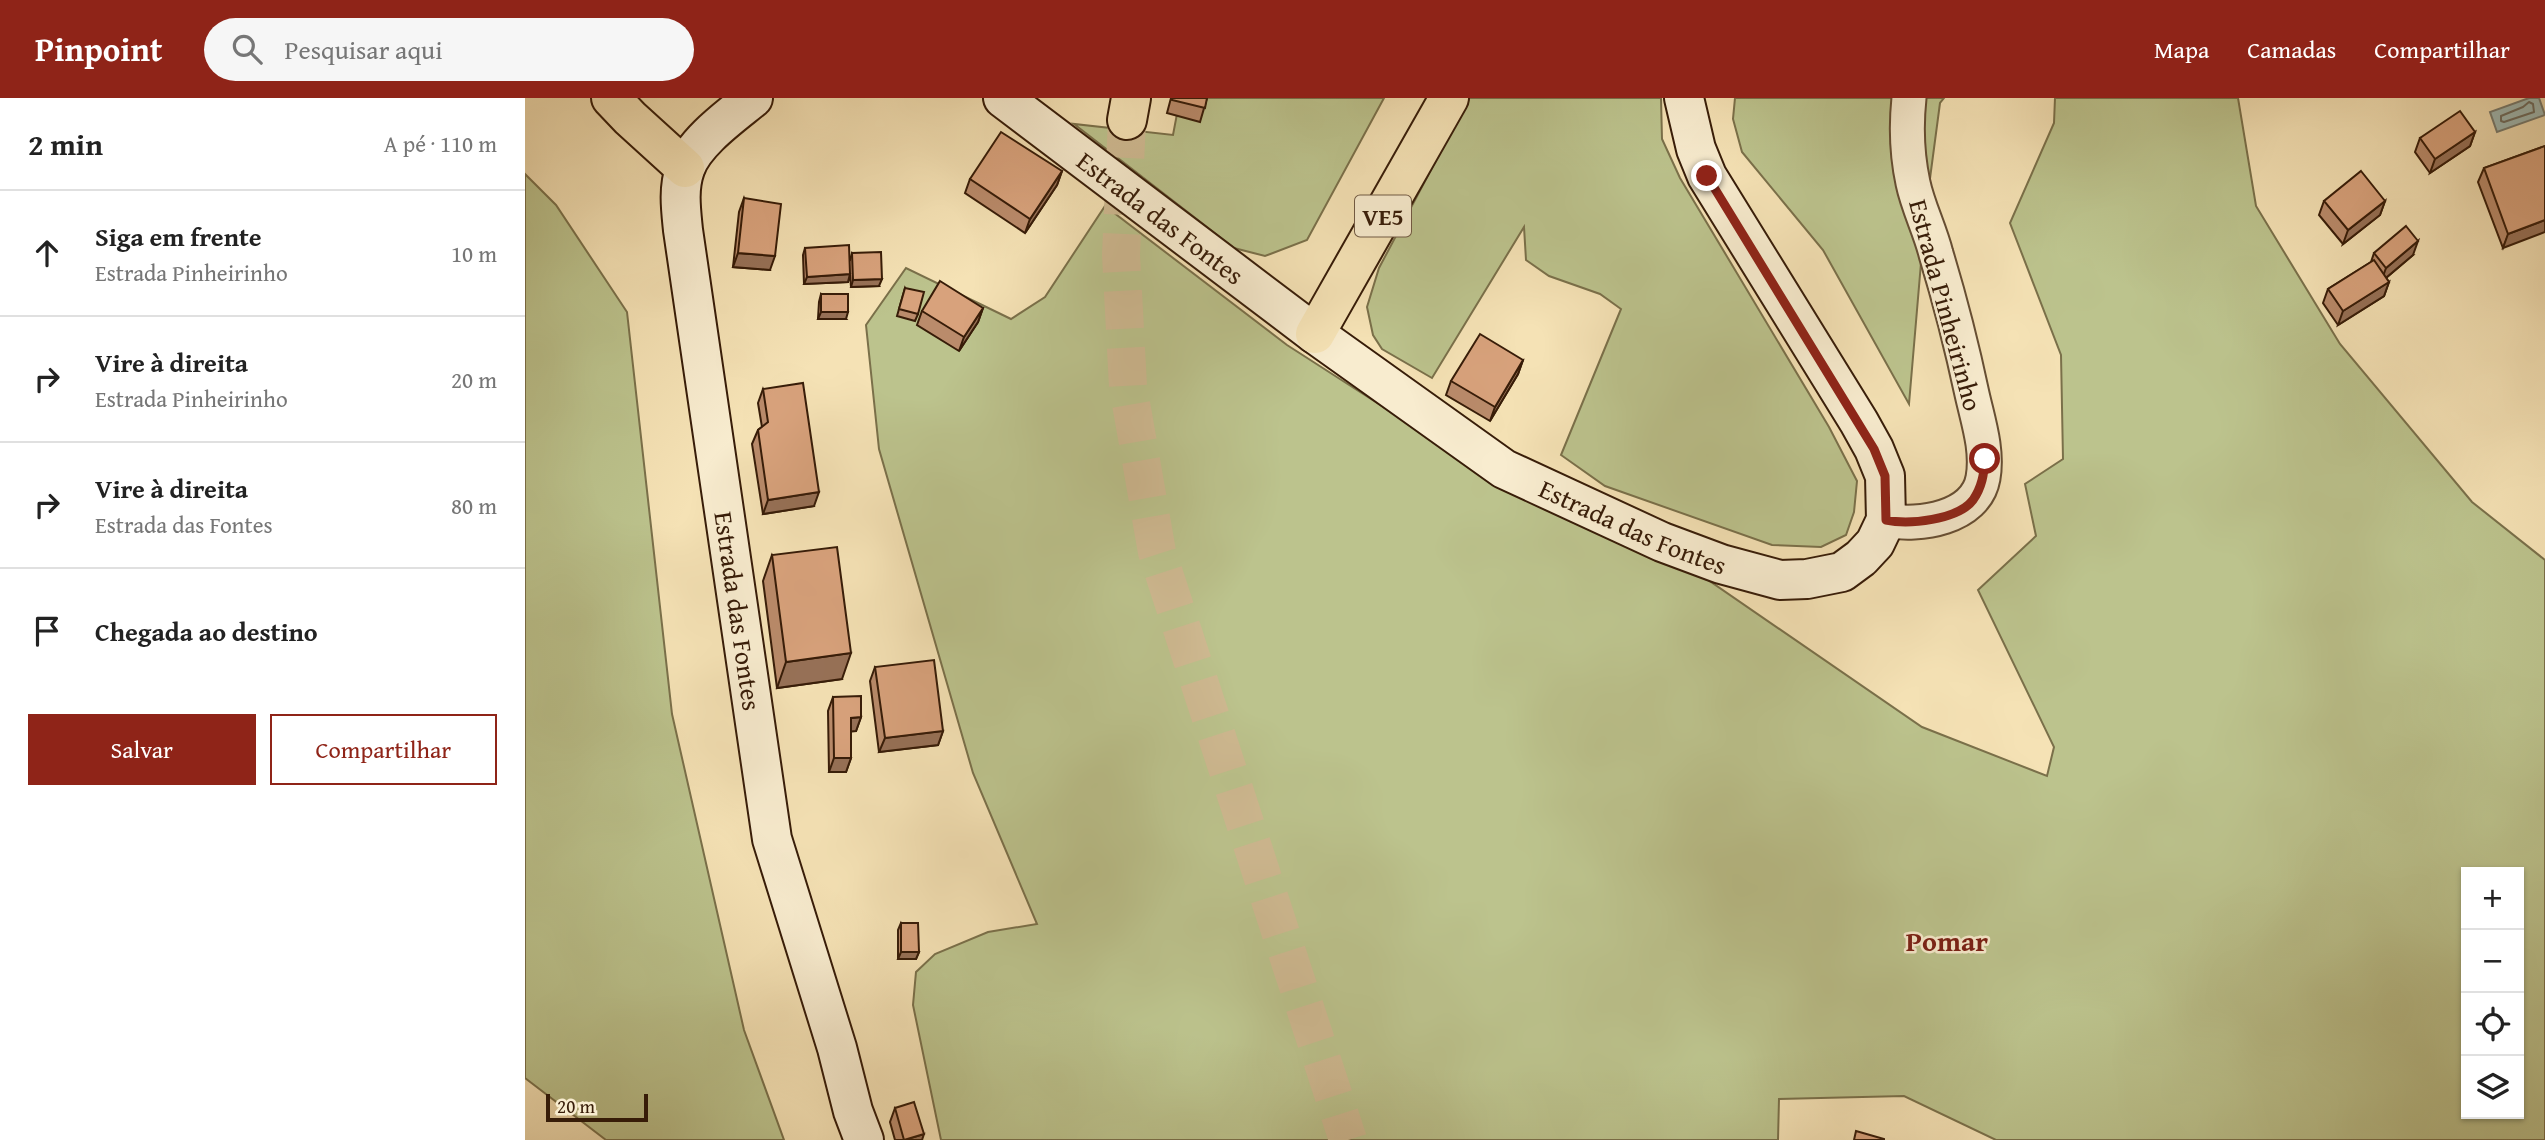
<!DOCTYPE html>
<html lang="pt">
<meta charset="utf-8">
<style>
:root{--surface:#fff;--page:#f6f6f6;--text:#222;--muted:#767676;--line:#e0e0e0;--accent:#8f2418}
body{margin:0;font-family:"Gentium Book Plus",serif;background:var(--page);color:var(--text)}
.controls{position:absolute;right:21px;bottom:21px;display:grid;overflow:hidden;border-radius:0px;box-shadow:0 2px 5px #0004}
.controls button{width:63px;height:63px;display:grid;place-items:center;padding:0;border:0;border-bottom:2px solid var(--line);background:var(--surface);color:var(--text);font:35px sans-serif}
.scale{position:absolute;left:21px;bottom:18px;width:102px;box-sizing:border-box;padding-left:7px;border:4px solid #371c08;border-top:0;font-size:19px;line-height:24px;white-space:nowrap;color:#371c08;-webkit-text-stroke:5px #f8eccf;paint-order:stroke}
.stop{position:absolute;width:21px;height:21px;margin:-16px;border:5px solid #8f2418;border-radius:50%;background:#fff}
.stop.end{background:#8f2418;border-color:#fff;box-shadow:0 2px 7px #0008}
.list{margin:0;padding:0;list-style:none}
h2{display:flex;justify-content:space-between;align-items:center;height:91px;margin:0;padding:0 28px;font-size:30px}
h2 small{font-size:23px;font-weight:400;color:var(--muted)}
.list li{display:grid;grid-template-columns:46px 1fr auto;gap:21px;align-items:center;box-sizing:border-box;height:126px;padding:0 28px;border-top:2px solid var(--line)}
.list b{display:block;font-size:26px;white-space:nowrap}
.list p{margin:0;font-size:23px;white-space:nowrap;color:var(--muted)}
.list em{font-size:23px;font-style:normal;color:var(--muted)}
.actions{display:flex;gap:14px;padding:21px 28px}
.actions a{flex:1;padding:16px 0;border:2px solid var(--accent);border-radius:0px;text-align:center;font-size:24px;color:var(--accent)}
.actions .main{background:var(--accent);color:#fff}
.icon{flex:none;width:38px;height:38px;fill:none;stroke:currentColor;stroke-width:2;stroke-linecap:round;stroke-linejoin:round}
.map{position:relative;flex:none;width:2020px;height:1042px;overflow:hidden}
header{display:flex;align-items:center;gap:42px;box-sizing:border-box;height:98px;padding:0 35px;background:var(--accent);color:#fff}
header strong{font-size:33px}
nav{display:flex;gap:38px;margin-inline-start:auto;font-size:24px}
.search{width:490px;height:63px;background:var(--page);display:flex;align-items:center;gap:18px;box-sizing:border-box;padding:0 24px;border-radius:38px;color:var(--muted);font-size:26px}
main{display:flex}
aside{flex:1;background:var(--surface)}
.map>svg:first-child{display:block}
.green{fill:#bcc38d;stroke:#7a704a;stroke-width:2;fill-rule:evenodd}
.water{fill:#a0bcb7;stroke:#767c71;stroke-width:2}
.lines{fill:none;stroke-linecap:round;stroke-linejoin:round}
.shore{stroke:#6c6c60;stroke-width:2}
.primary-tunnel{stroke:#cfba92;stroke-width:38;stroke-dasharray:38 19;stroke-linecap:butt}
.street-casing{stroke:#664e33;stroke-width:37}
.secondary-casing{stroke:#371c08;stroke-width:42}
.primary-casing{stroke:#371c08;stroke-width:42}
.street{stroke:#f8eccf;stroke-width:33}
.secondary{stroke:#f8eccf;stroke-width:38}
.primary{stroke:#f5e2b5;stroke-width:38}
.wall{fill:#ba8b6b;stroke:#371c08;stroke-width:2}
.shaded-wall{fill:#977157;stroke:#371c08;stroke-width:2}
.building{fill:#d8a27c;stroke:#371c08;stroke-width:2}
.route{stroke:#8f2418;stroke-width:9}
.labels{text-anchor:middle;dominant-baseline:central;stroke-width:5;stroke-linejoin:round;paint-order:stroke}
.shield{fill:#f8eccf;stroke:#715a44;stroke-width:2}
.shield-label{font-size:24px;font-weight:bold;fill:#371c08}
.street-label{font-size:26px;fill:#371c08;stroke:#f8eccf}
.neighbourhood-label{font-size:28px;font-weight:bold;fill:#7a1f14;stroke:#f8eccf}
</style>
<header>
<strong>Pinpoint</strong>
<div class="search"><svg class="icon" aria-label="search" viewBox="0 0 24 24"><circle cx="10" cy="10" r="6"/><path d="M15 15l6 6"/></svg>Pesquisar aqui</div>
<nav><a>Mapa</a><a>Camadas</a><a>Compartilhar</a></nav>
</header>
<main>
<aside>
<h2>2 min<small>A pé · 110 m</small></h2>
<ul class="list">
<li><svg class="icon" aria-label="ahead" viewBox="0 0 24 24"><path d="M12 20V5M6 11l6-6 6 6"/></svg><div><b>Siga em frente</b><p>Estrada Pinheirinho</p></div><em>10 m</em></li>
<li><svg class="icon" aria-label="right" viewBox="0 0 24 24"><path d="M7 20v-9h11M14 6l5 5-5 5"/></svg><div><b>Vire à direita</b><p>Estrada Pinheirinho</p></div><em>20 m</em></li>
<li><svg class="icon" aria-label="right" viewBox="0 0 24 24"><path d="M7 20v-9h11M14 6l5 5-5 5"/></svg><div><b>Vire à direita</b><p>Estrada das Fontes</p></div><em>80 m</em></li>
<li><svg class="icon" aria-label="arrive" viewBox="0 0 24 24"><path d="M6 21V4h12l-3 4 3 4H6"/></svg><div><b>Chegada ao destino</b></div></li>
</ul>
<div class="actions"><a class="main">Salvar</a><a>Compartilhar</a></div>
</aside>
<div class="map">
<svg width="2020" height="1042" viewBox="0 0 2020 1042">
<rect width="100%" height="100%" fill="#f5e2b5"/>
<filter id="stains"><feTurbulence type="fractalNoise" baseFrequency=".00286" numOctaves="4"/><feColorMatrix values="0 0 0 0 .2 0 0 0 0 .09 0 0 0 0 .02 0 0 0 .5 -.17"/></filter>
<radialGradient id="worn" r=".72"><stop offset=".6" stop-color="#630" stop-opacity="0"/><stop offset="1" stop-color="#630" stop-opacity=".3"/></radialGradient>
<g class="green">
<polygon points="655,0 859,0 782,142 740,158 709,150 549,26 648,37"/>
<polygon points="944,0 1136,0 1137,41 1155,80 1304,329 1332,383 1329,414 1321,437 1296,449 1247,447 1080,388 1036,357 1096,211 1075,196 1024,178 1001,162 999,129 907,280 857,251 848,237 842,209 854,170"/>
<polygon points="1210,0 1419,0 1415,5 1400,118 1384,306 1298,152 1217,54 1208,21"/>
<path d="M1530,0H1713L1731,108L1815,246L1947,404L2020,462V1042H1471L1379,998L1254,1001L1253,1042H416L388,907L391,874L410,856L463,834L512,826L448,675L354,351L341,227L381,170L486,221L520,199L580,108L762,247L1011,407L1183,482L1397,629L1522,678L1529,649L1453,492L1511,438L1500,386L1538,361L1536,257L1485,125L1529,25ZM1941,774H1994V1016H1941Z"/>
<polygon points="0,76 31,107 102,214 147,616 219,932 259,1042 81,1042 0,980"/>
</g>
<polygon class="water" points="2004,0 2014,0 2020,17 1972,34 1965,14"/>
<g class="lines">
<polygon class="shore" points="2004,4 2008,6 2009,14 1979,24 1976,23 1976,18 1998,9"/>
<polyline class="primary-tunnel" points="602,22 596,157 603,288 632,454 823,1042"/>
<defs>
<path id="street" d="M1361,422C1394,429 1451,420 1458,380C1463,352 1453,323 1447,296C1437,249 1425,202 1411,156C1405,132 1393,109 1388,85C1382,57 1381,28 1384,0"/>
<g id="secondary">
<path id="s1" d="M228,0C206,18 169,44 160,71C153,91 156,112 158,132L247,741L312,950L328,1013L339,1042"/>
<path id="s2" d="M478,0L790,236L979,371L1137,444L1196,466L1255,482L1282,481L1317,474L1336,460L1350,445L1361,422L1360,378L1349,351L1334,324L1182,78L1171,51L1159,0"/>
</g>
<g id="primary">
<polyline points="86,0 105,20 160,70"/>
<polyline points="602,22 606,0"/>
<polyline points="790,236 924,0"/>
</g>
</defs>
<use href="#street" class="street-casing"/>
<use href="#secondary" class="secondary-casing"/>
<use href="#primary" class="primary-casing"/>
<use href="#street" class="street"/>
<use href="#secondary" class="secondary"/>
<use href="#primary" class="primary"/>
</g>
<g class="wall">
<polygon points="646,0 682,0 675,24 642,15"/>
<polygon points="1950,34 1945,48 1905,75 1890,54 1895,40"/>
<polygon points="2020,48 1978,150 1953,84 1959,70"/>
<polygon points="537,73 532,87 500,135 440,95 445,81"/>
<polygon points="219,100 245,172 208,169 214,114"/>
<polygon points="1799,103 1860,103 1855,117 1818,146 1794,117"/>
<polygon points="280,150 325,162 327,155 354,188 326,189 325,176 323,184 279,186 278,157"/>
<polygon points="1849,155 1888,157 1861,180 1864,184 1859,198 1813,227 1798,205 1803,191 1846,164"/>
<polygon points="380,190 393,216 390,223 372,218"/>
<polygon points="296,196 321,221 293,221 294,204"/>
<polygon points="458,210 453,224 434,253 392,227 397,213"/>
<polygon points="998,262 993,276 965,323 921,297 926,283"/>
<polygon points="238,291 289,408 238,416 227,346 233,332 237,329 233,305"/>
<polygon points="247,457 317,581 252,590 238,483"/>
<polygon points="350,569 418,633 413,647 354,654 345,583"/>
<polygon points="308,599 336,619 331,633 326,633 326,660 321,674 304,674 303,613"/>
<polygon points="376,825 394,854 391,861 373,861 373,832"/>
<polygon points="370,1010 397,1042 370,1042 365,1024"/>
</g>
<g class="shaded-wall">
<polygon points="1950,34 1945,48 1905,75 1910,61"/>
<polygon points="537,73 532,87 500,135 505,121"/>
<polygon points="1860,103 1855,117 1818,146 1823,132"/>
<polygon points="2020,122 2020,134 1978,150 1983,136"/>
<polygon points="1893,143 1888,157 1856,184 1861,170"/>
<polygon points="213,155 250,158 245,172 208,169"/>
<polygon points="325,176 323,184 279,186 282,179"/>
<polygon points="357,181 354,188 326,189 328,182"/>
<polygon points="1864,184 1859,198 1813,227 1818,213"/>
<polygon points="458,210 453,224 434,253 439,239"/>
<polygon points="296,214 323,214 321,221 293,221"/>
<polygon points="998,262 993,276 965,323 970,309"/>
<polygon points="294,394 289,408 238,416 243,402"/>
<polygon points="326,555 317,581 252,590 261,564"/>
<polygon points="336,619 331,633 321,634 326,620"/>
<polygon points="418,633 413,647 354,654 360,640"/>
<polygon points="309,660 326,660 321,674 304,674"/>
<polygon points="376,854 394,854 391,861 373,861"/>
<polygon points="399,1036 397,1042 379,1042"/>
</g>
<g class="building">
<polygon points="647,0 682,0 680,10 647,2"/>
<polygon points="1935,13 1950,34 1910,61 1895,40"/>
<polygon points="476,34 537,73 505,121 445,81"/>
<polygon points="2020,48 2020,122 1983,136 1959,70"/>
<polygon points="1836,73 1860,103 1823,132 1799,103"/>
<polygon points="219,100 256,106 250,158 213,155"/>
<polygon points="1881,128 1893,143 1861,170 1849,155"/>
<polygon points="324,147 325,176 282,179 280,150"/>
<polygon points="356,154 357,181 328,182 327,155"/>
<polygon points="1849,162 1864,184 1818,213 1803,191"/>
<polygon points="415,183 458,210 439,239 397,213"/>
<polygon points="380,190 399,194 393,216 374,211"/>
<rect x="296" y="196" width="27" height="18"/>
<polygon points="955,236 998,262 970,309 926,283"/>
<polygon points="278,285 294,394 243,402 233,332 243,324 238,291"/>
<polygon points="312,449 326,555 261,564 247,457"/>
<polygon points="409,562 418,633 360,640 350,569"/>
<polygon points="336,598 336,619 326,620 326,660 309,660 308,599"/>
<polygon points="376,825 393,825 394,854 376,854"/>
<polygon points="389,1004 399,1036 379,1042 370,1010"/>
<polygon points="1331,1033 1359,1041 1359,1042 1329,1042"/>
</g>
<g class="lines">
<path class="route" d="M1182,78L1349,351L1360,378L1361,422C1383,427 1433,422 1448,402C1457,389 1459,376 1460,361"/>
</g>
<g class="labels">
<rect class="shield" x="830" y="97.5" width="56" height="41" rx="5"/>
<g class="shield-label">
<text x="858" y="118">VE5</text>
</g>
<g class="street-label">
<text stroke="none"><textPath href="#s2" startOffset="198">Estrada das Fontes</textPath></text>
<text transform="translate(1421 207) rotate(75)">Estrada Pinheirinho</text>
<text stroke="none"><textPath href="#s2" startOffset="765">Estrada das Fontes</textPath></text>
<text stroke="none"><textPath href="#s1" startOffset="546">Estrada das Fontes</textPath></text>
</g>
<g class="neighbourhood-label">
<text x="1422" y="842">Pomar</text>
</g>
</g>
<rect width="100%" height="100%" filter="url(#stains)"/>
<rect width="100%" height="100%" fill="url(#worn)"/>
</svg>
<div class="controls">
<button>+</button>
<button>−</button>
<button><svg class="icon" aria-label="locate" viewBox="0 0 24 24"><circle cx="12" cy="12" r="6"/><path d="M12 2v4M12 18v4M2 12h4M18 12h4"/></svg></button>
<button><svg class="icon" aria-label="layers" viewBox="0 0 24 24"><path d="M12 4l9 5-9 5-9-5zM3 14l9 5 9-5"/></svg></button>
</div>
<div class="scale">20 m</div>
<div class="stop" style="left:1460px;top:361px"></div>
<div class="stop end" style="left:1182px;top:78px"></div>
</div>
</main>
